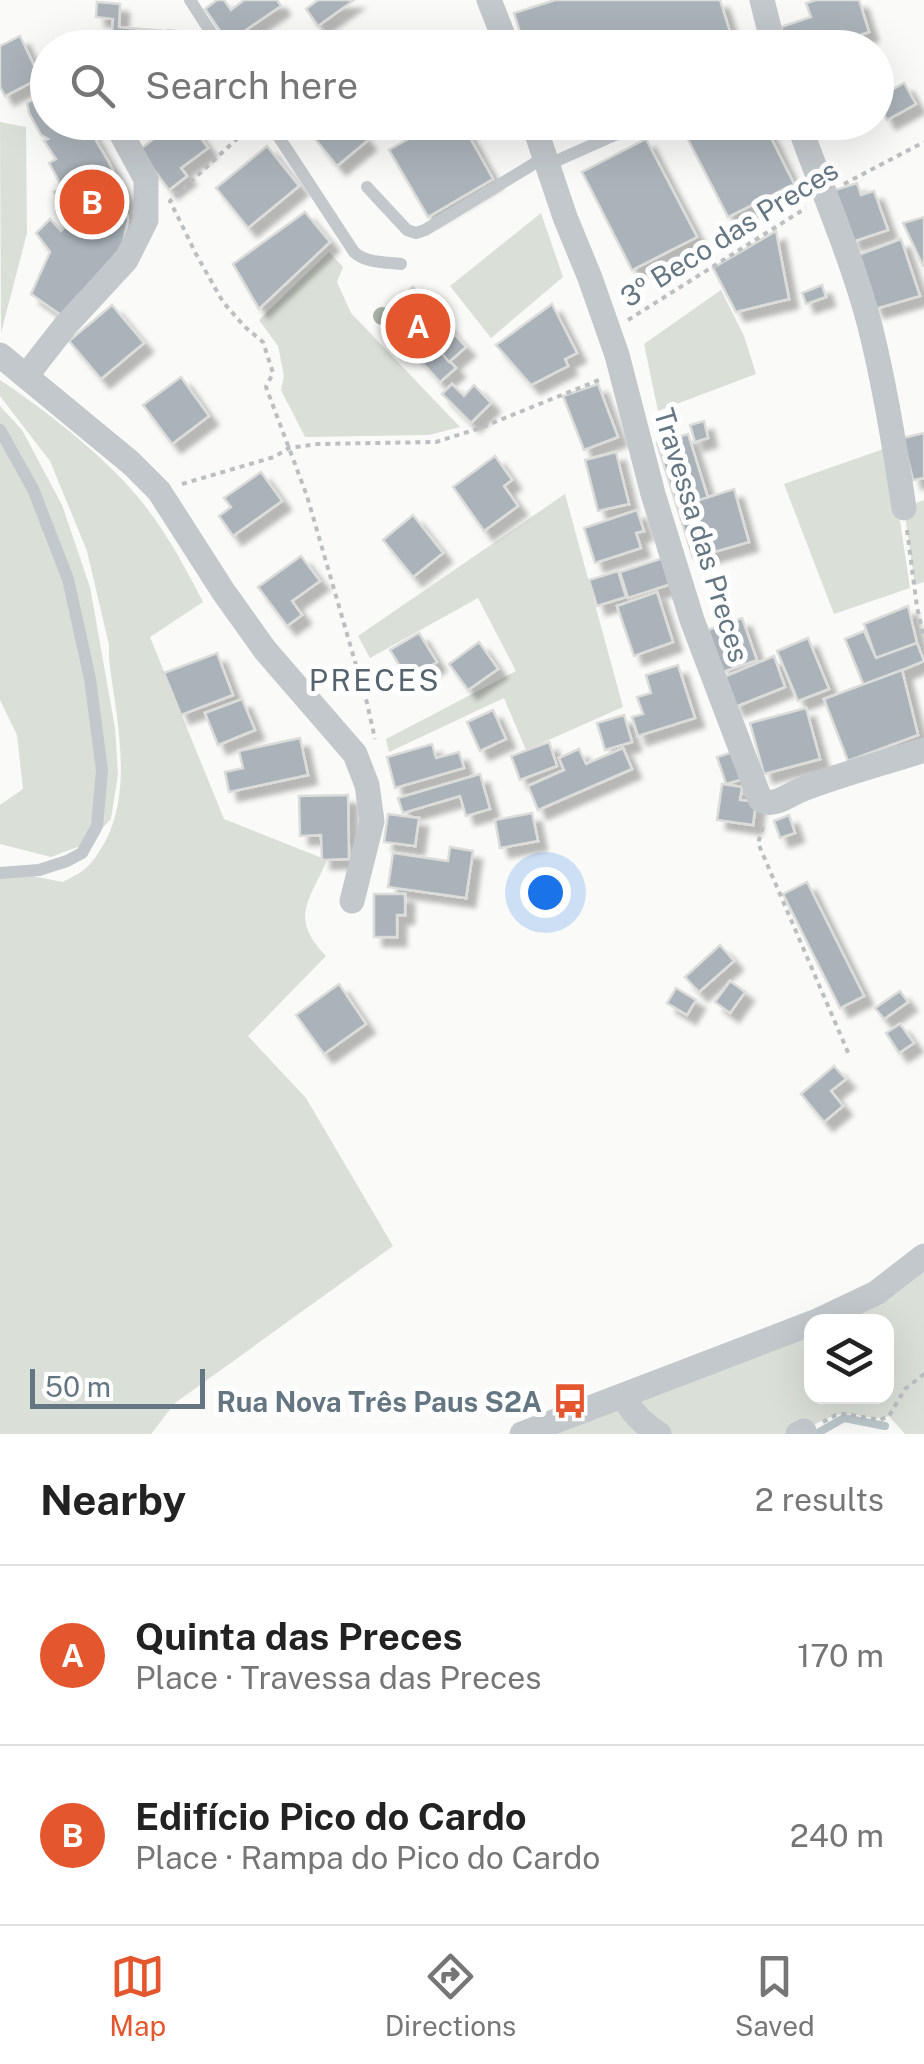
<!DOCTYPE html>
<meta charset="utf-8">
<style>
:root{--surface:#fff;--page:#f2f2f2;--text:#222;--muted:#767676;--line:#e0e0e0;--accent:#e4572e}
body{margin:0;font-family:"Public Sans",sans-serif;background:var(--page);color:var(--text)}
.controls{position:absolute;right:30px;bottom:30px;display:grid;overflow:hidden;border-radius:20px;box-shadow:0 10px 40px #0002}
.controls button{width:90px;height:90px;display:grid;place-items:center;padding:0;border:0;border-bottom:2px solid var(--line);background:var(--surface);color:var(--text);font:50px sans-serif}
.scale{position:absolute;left:30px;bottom:25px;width:175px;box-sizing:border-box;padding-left:10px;border:5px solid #657683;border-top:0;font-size:28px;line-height:35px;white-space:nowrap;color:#657683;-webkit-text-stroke:8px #fff;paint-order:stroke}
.you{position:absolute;left:545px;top:892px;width:35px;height:35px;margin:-25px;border:8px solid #fff;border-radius:50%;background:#1a73e8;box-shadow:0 0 0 15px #1a73e833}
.badge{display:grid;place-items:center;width:65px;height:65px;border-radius:50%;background:var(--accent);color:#fff;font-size:32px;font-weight:700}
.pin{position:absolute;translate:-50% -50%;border:5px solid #fff;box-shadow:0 2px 10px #0006}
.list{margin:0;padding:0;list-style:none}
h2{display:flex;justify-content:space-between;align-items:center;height:130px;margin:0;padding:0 40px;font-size:42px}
h2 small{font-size:32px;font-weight:400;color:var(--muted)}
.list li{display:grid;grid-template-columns:65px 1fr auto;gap:30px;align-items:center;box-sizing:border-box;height:180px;padding:0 40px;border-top:2px solid var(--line)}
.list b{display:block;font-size:38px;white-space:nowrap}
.list p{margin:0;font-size:32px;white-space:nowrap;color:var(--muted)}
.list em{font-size:32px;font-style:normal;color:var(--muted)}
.icon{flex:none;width:55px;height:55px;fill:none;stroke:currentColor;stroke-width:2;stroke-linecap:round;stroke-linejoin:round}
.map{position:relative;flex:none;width:924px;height:1434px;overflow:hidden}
.search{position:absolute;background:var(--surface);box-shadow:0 10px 40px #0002;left:30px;right:30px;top:30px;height:110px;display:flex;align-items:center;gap:25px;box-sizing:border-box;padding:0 35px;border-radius:55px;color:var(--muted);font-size:38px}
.sheet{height:490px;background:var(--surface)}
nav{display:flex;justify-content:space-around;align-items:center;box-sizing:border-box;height:140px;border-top:2px solid var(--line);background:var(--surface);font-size:28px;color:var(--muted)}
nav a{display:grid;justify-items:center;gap:5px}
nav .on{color:var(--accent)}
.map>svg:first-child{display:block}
.green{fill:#dadfd7}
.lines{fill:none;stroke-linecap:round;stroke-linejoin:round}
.stream{stroke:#bbc7cb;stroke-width:8}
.building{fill:#aab3b9;stroke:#dcdcda;stroke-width:2.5;filter:url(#shadow)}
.path{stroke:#bbbfc2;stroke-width:4;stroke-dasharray:5 5;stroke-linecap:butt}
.service{stroke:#c3c8cc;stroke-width:12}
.minor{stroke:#c3c8cc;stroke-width:25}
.tree{fill:#aab4a7}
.labels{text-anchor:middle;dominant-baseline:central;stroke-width:10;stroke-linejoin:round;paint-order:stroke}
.street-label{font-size:28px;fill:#657683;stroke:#fff}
.poi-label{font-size:28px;font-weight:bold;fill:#657683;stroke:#fff;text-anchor:end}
.neighbourhood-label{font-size:30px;letter-spacing:2.5px;fill:#57646e;stroke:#fff}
</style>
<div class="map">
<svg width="924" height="1434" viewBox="0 0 924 1434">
<defs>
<filter id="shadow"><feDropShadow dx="9" dy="9" stdDeviation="2.5" flood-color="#0004"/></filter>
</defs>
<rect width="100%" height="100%" fill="#fafaf8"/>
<g class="green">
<polygon points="0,122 26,127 27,233 1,333"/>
<polygon points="541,213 563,277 491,338 450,286"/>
<polygon points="329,252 343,267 337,282 351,313 460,427 429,435 305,437 281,390 284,376 278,346 259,320"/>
<polygon points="721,290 744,336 756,374 658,411 644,344"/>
<path d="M0,380C44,409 103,455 137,496C164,528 184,565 203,602L150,637L224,819L327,860C309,902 289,918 326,956L248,1036L306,1098L393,1246L175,1403L151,1434H0V870L63,882C72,877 83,872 90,864C139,807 117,726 109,659V645L87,551L50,461L0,396Z"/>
<polygon points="0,406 22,430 62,505 90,587 115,728 118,774 111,819 88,843 51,857 0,844 0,805 23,789 17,735 0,700"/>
<polygon points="889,447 910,588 834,614 784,484"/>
<polygon points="565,494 623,707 526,750 504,698 389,752 386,739 516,671 478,598 370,658 358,636"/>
<polygon points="924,500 924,582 915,585 904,508"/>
<path d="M924,1256V1434H905L889,1416C873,1422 857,1412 841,1414C826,1416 810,1428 796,1434H522L811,1323L812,1396H886V1322L815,1321Z"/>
</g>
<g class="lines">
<polyline class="stream" points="816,1434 844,1418 885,1426"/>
</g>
<g class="building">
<polygon points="217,0 224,0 231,10 244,0 277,0 281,6 243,32 254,47 232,48 205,9"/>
<polygon points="318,0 354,0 318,26 306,9"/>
<polygon points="555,0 720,0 735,48 525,48 514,13"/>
<polygon points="816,0 859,0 869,32 821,48 788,48 781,27 811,17 806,3"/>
<polygon points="97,2 120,4 119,27 164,31 163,48 111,46 113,19 96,17"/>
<polygon points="168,30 204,34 202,48 166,48"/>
<polygon points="20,36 40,78 5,96 0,87 0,46"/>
<polygon points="904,83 916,104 887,120 876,99"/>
<polygon points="48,91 48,122 85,122 107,159 127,198 124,200 128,220 122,247 61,315 31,294 50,252 36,233 50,219 61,231 79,213 71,204 62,205 54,192 63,189 49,163 56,159 44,141 48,139 41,135 29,113 27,103"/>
<polygon points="176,122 189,122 208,148 181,168 187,176 169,190 139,150"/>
<polygon points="338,122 352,122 367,141 337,166 316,140"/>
<polygon points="399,122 461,122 493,179 428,217 389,150 408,139"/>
<polygon points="679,122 763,122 794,184 728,217"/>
<polygon points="646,139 697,237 632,270 582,172"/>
<polygon points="267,146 299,186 248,228 216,188"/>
<polygon points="857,183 861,195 874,191 888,230 852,242 835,190"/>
<polygon points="305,212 330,242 259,309 233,264"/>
<polygon points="924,217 924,266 923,266 903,223"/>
<polygon points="776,231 789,299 736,312 713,268"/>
<polygon points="901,239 920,296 875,309 856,256"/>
<polygon points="822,285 826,297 806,304 802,293"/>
<polygon points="413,287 455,335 438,349 456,368 440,382 380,316"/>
<polygon points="552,304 577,353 565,359 568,366 531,385 496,345"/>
<polygon points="112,305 144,343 101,379 69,341"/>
<polygon points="455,335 466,347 449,362 438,349"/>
<polygon points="181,377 209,416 172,444 143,405"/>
<polygon points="452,384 464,396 474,385 491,403 471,423 442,394"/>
<polygon points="598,384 618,437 584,450 563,396"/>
<polygon points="704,421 708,438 695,442 690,425"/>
<polygon points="924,433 924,478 913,480 903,438"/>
<polygon points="688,434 708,498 677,507 657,443"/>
<polygon points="616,452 629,504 598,511 585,460"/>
<polygon points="495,456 512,480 504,486 518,506 484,531 453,487"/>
<polygon points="261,472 282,501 233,536 219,516 231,507 224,498"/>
<polygon points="734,489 749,542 693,558 677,507"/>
<polygon points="637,510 644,531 636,533 641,548 595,563 584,528"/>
<polygon points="413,515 443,553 413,577 383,540"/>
<polygon points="301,556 320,581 292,601 302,615 287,626 258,587"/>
<polygon points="663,558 671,584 628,598 620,572"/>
<polygon points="618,571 626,597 597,606 589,580"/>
<polygon points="657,592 673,642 634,656 617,606"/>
<polygon points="908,606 917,643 876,658 864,624"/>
<polygon points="742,618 757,660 723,672 708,630"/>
<polygon points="864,631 876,658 917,643 924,661 864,686 845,639"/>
<polygon points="419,633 437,662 408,680 390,650"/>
<polygon points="808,638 829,689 798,701 777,651"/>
<polygon points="479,642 498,669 468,690 449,664"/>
<polygon points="217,653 233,695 181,715 164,673"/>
<polygon points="774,656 785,687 735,707 724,677"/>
<polygon points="678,665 695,718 638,736 632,717 643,714 637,697 651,693 646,675"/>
<polygon points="902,670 918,735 848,761 824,699"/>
<polygon points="242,699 255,730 218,745 205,713"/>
<polygon points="806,708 820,759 764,774 750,723"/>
<polygon points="493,710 506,739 480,751 467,722"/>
<polygon points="624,715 632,742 605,750 597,723"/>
<polygon points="300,738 308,775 229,792 225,772 243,768 239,751"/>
<polygon points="549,742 557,766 520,780 511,756"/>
<polygon points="432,744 436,758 459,752 464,768 395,788 387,757"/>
<polygon points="623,748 632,769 538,810 528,786 564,770 559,758 579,749 586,764"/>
<polygon points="739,750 747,778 726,784 717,757"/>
<polygon points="480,774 490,809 466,816 460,796 403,813 398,798"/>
<polygon points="722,784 742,787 740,800 756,802 753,825 717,820"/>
<polygon points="348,795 349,859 322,860 321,835 300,836 299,796"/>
<polygon points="532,813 538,841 500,848 495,820"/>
<polygon points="388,814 419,818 415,846 384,842"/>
<polygon points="789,815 795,833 780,838 774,821"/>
<polygon points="450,847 473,851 466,898 388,887 393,853 448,861"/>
<polygon points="807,882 864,996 840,1008 783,894"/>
<polygon points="374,894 405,894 405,915 397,915 397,937 374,937"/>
<polygon points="720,945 734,961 699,992 685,977"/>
<polygon points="730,981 745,992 730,1013 715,1002"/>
<polygon points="339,984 366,1024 324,1054 296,1015"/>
<polygon points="676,988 696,1000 687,1015 667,1003"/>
<polygon points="900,991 908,1002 884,1019 875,1008"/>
<polygon points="900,1024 914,1043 899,1053 886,1033"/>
<polygon points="834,1066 846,1079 831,1091 843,1106 824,1122 801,1094"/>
</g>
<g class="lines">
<g class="path">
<polyline points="250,122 241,135 170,201 196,254 223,302 245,327 263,342 273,373 266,387 307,496 367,703 375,739"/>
<polyline points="844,184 924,142"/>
<polyline points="628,320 806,208"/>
<polyline points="182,484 274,457 289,448 318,444 436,442 480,428 599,380"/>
<polyline points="907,530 917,607 924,639"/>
<polyline points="763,827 758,843 850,1057"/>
<polyline points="823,1422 836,1415 845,1414 880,1420 889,1416 905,1389 924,1374"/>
</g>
<g class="service">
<polyline points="190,0 221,48"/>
<path d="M269,122L354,252C365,263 385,262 401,264"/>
<polyline points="547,165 644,122"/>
<polyline points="367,187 407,230 416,233 425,230 545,157"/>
<polyline points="0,430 33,489 68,579 90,679 102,770 97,826 82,853 67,861 39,870 0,873"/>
</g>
<g class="minor">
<polyline points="489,0 508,48"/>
<polyline points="762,0 774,48"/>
<path d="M533,122L565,217L590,278L617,355L653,494L692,620L760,799C773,809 789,794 803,789C842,774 884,763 924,750"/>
<path d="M798,122C822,190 852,257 870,326C885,386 895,447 904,508"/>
<polyline points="0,355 131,463 159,491 223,591 265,650 355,754 367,785 372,821 352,901"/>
<polyline points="26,376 65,326 126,260 146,220 146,179 115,122"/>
<polyline points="815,1322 876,1293 924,1256"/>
<path d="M624,1396C632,1414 643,1423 659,1434"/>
<polyline points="522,1434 812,1323"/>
<polyline points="798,1434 804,1431"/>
</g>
</g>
<circle class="tree" cx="382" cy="316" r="9"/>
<defs>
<symbol id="bus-bare" viewBox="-9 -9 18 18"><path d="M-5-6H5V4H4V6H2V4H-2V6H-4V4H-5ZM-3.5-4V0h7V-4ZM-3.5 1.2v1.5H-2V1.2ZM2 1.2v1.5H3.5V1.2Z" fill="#e4572e" stroke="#fff" stroke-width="2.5" paint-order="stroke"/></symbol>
</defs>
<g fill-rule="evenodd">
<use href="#bus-bare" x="545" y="1376" width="50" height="50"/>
</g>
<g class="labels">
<g class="street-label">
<text transform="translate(729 233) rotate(-32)">3º Beco das Preces</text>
<text transform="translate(702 535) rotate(73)">Travessa das Preces</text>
</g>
<g class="poi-label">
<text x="542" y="1401">Rua Nova Três Paus S2A</text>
</g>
<g class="neighbourhood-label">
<text x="375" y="680">PRECES</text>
</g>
</g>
</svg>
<div class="controls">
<button><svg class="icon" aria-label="layers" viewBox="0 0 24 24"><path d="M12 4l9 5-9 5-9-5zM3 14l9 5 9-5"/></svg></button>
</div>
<div class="scale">50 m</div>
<div class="you"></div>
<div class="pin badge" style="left:418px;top:326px">A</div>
<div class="pin badge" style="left:92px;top:202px">B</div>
<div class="search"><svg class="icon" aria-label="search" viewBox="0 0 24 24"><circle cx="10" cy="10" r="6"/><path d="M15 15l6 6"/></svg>Search here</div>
</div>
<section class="sheet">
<h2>Nearby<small>2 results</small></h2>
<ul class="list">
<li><span class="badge">A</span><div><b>Quinta das Preces</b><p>Place · Travessa das Preces</p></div><em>170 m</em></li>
<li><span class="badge">B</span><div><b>Edifício Pico do Cardo</b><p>Place · Rampa do Pico do Cardo</p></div><em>240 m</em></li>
</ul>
</section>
<nav>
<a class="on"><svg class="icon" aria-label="map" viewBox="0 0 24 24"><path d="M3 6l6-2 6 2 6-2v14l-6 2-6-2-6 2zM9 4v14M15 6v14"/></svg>Map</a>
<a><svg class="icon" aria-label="directions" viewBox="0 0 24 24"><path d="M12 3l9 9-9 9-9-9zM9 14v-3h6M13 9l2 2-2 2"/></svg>Directions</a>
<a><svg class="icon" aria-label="saved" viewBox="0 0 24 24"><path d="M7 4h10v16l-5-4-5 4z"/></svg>Saved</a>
</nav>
